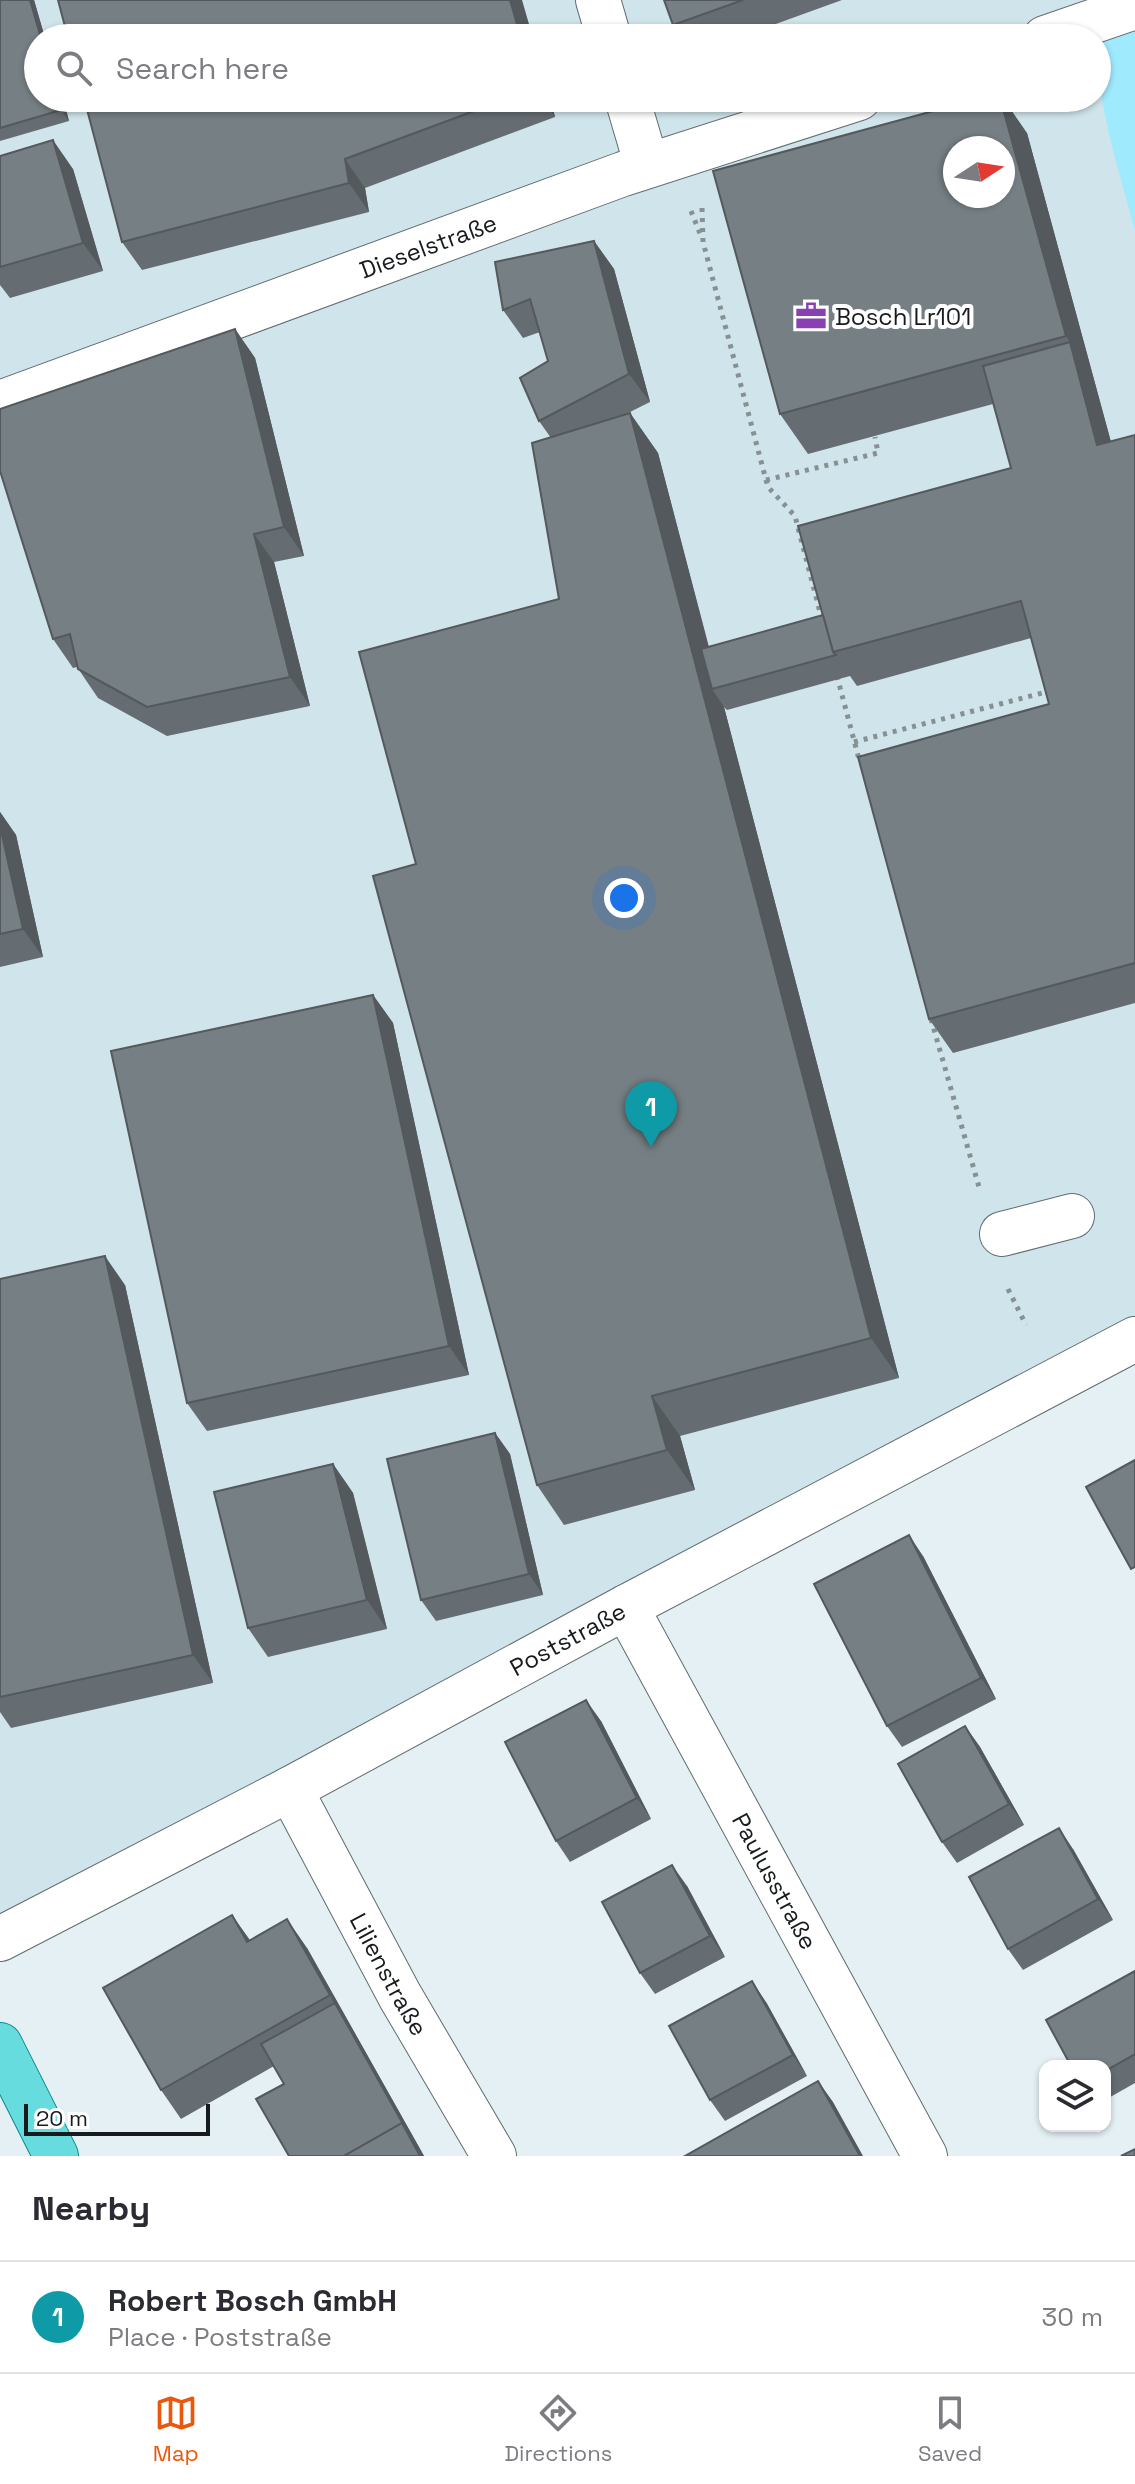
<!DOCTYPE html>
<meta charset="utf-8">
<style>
:root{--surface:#fff;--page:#f2f2f3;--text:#2b2b33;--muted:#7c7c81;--line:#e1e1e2;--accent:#ea580c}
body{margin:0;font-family:"Space Grotesk",sans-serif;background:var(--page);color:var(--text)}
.controls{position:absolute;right:24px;bottom:24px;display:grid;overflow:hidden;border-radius:16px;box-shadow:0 2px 6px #0004}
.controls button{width:72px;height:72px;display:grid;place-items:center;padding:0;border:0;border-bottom:2px solid var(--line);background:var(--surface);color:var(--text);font:40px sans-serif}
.compass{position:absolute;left:943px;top:136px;width:72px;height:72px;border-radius:50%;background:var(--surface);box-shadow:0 2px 6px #0004;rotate:78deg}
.scale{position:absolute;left:24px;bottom:20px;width:186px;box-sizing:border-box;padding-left:8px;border:4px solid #171b1d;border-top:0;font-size:22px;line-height:28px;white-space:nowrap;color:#171b1d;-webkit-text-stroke:6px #fff;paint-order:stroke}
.you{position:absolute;left:624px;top:898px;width:28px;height:28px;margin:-20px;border:6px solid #fff;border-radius:50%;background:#1a73e8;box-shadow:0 0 0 12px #1a73e833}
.badge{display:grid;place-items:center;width:52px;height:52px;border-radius:50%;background:var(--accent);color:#fff;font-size:26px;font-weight:700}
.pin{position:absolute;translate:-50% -66px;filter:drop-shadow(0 2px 4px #0008)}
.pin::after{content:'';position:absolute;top:42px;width:28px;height:24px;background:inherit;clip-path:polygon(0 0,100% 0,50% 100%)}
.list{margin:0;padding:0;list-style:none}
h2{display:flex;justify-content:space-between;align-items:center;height:104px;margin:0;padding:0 32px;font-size:34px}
h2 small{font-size:26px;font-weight:400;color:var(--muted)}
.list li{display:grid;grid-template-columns:52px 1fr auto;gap:24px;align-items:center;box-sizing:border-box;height:112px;padding:0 32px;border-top:2px solid var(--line)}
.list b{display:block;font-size:30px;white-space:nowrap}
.list p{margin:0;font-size:26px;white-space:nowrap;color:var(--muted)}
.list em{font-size:26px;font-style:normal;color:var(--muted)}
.icon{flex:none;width:44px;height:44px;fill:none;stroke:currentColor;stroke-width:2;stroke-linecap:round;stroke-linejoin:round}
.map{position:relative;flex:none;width:1135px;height:2156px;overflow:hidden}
.search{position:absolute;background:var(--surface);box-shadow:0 2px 6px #0004;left:24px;right:24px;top:24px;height:88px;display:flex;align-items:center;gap:20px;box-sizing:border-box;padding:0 28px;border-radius:44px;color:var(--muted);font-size:30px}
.sheet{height:216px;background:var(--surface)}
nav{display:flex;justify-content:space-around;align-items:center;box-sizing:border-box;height:112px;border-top:2px solid var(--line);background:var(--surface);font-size:22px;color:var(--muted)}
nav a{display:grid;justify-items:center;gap:4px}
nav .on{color:var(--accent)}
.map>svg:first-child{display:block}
.built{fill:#d0e5eb;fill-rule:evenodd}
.grass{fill:#a0eafe}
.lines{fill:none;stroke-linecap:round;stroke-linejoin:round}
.minor-casing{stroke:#616c6f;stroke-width:46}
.major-casing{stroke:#09898d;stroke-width:46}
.path{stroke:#879093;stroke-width:5;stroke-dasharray:4 6;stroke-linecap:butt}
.minor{stroke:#fff;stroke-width:44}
.major{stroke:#67dcdf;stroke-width:44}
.wall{fill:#656d72}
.shaded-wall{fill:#53595c}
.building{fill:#767f84;stroke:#53595c;stroke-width:2;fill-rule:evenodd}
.labels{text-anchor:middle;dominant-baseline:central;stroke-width:8;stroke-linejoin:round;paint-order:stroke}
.street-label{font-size:24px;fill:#171b1d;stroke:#fff}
.poi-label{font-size:24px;fill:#171b1d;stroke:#fff;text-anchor:start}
</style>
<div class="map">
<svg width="1135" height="2156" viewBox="0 0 1135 2156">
<rect width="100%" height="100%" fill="#e4f0f4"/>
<path class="built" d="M0,0H1135V1339L0,1939ZM38,38H1097V98H38ZM955,148H1003V196H955Z"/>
<path class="grass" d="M1135,29V231C1119,169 1097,107 1097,43Z"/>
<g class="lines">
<defs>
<g id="minor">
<polyline points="598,0 609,38"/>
<polyline points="1045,38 1135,7"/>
<polyline points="627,98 647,166"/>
<path id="s1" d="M0,403L623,174L859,98"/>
<polyline points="1002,1234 1072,1216"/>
<path id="s2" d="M626,1607L925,2156"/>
<path id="s3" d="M290,1789L400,1996L494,2156"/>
<path id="s4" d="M0,1939L290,1789L626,1607L1135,1339"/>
</g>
<polyline id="major" points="0,2045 56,2156"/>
</defs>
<use href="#minor" class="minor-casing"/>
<use href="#major" class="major-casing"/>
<g class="path">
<polyline points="702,208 703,242 766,480 768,487 795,516 822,620"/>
<polyline points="691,211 701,236"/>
<polyline points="766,480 878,453 875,437"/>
<polyline points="837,676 860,763"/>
<polyline points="854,742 1050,691"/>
<polyline points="931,1019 979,1187"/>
<polyline points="1008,1289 1026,1325"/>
</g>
<use href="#minor" class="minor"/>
<use href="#major" class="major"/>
</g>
<g class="wall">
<polygon points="0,0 34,0 45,38 38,98 63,98 69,121 0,141"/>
<polygon points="664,0 842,0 737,38 682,38 673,25"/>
<polygon points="84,98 550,98 555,117 365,188 369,212 142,270 122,242"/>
<polygon points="1027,133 1111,442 1135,435 1135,1003 953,1053 929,1019 1049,704 1031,638 857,686 850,676 727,710 724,707 899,1378 680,1436 695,1490 564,1525 537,1485 416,864 559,599 551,438 539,421 548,361 540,332 523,338 503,310 594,241 614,269 650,402 624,415 630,413 658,453 709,647 823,615 1011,468 993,404 808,454 780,414"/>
<polygon points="0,156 73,169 103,271 10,298 0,285"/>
<polygon points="235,329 255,358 304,556 274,562 310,706 167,736 98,698 77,667 73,668 53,639"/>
<polygon points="0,812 16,835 43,957 0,967"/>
<polygon points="373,995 393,1023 469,1375 207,1431 187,1403"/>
<polygon points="0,1279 125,1285 213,1683 11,1728 0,1712"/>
<polygon points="495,1433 510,1454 543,1595 436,1621 421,1600"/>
<polygon points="333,1464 353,1493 387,1629 268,1657 248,1628"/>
<polygon points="923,1556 996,1699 902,1747 887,1726"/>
<polygon points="601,1721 651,1819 570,1862 556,1841"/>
<polygon points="965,1726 980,1747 1024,1825 957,1863 942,1842"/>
<polygon points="1073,1849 1113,1920 1023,1970 1008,1949"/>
<polygon points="687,1886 725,1957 655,1994 640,1973"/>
<polygon points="232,1915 250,1940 307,1948 424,2156 289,2156 284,2084 274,2066 181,2119 161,2090"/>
<polygon points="1135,1971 1135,2083 1105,2100 1105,2066"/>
<polygon points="766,2002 807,2076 725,2121 710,2100"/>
</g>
<g class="shaded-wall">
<polygon points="30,0 34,0 45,38 41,38"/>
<polygon points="510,0 522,0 533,38 521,38"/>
<polygon points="58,98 63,98 69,121 61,110"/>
<polygon points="542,98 550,98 555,117"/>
<polygon points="1000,98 1003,98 1027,133 1121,479 1097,445 1070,342 1066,336"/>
<polygon points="53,140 73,169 103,271 83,243"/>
<polygon points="345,159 365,188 369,212 349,183"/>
<polygon points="594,241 614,269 650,402 629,374"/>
<polygon points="235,329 255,358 304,556 284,527"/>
<polygon points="630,413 658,453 719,687 712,689 724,707 899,1378 871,1338"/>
<polygon points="254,534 274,562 310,706 290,677"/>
<polygon points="0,812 16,835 43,957 23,929 0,826"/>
<polygon points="373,995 393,1023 469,1375 449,1346"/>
<polygon points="105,1256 125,1285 213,1683 193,1655"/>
<polygon points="652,1396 680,1436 695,1490 667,1450"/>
<polygon points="495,1433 510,1454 543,1595 529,1574"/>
<polygon points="333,1464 353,1493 387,1629 367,1600"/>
<polygon points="909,1535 923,1556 996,1699 981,1678"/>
<polygon points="586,1700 601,1721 651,1819 637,1798"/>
<polygon points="965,1726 980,1747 1024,1825 1009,1804"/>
<polygon points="1059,1828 1073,1849 1113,1920 1098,1899"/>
<polygon points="672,1865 687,1886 725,1957 710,1936"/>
<polygon points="232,1915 252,1944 247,1942"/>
<polygon points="287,1919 307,1948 424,2156 420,2156"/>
<polygon points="752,1981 766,2002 807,2076 793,2055"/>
<polygon points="818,2081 833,2102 863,2156 860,2156"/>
</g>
<g class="building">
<polygon points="0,0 30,0 41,38 38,38 38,98 58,98 61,110 0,128"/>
<polygon points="58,0 510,0 521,38 68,38"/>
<polygon points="664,0 743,0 673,25"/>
<polygon points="84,98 509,98 345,159 349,183 122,242"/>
<path d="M981,98H1000L1066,336L780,414L713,171ZM955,148H1003V196H955Z"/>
<polygon points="53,140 83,243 0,267 0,156"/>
<polygon points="594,241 629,374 539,421 520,378 548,361 530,299 503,310 495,262"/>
<polygon points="235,329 284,527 254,534 290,677 147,707 78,669 70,634 53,639 0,471 0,409"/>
<polygon points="1070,342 1097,445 1135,435 1135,963 929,1019 858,757 1049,704 1021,601 833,652 798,526 1011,468 983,366"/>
<polygon points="630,413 871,1338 652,1396 667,1450 537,1485 373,876 416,864 359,652 559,599 532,443"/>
<polygon points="823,615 833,652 836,655 712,689 701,649"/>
<polygon points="0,826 23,929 0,934"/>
<polygon points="373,995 449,1346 187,1403 111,1051"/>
<polygon points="105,1256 193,1655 0,1697 0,1279"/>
<polygon points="495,1433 529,1574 421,1600 387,1459"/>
<polygon points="1135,1460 1135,1567 1131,1569 1086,1487"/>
<polygon points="333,1464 367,1600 248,1628 214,1492"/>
<polygon points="909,1535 981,1678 887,1726 814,1584"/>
<polygon points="586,1700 637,1798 556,1841 505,1742"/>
<polygon points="965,1726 1009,1804 942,1842 898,1764"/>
<polygon points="1059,1828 1098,1899 1008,1949 969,1877"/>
<polygon points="672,1865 710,1936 640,1973 602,1902"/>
<polygon points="232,1915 247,1942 287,1919 330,1995 161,2090 103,1988"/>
<polygon points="1135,1971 1135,2054 1105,2071 1105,2066 1071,2066 1046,2020"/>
<polygon points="752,1981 793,2055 710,2100 669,2026"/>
<polygon points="335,2003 407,2131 402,2123 344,2156 289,2156 256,2099 284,2084 261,2044"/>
<polygon points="818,2081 860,2156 685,2156"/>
<polygon points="402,2123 420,2156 344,2156"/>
<polygon points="1135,2149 1135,2156 1121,2156"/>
</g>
<defs>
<symbol id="office-bare" viewBox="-9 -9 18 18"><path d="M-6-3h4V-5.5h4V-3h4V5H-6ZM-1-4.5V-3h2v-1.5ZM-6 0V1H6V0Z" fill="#8840b3" stroke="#fff" stroke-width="2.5" paint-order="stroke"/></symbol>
</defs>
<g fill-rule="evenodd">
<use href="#office-bare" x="789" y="294" width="44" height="44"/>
</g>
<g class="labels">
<g class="street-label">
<text stroke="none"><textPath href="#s1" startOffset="456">Dieselstraße</textPath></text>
<text stroke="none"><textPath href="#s4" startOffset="642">Poststraße</textPath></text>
<text stroke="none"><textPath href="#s2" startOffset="312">Paulusstraße</textPath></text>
<text stroke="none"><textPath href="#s3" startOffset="210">Lilienstraße</textPath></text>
</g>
<g class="poi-label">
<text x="835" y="316">Bosch Lr101</text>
</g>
</g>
</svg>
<div class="controls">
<button><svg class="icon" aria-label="layers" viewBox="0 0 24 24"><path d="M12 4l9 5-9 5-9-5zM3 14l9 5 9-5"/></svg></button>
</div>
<svg class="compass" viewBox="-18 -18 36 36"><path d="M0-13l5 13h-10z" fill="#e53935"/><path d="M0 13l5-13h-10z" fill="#7c7c81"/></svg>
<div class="scale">20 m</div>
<div class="you"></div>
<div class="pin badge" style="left:651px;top:1147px;background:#0f9aa8">1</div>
<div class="search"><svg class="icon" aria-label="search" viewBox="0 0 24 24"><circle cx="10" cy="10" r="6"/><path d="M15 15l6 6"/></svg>Search here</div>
</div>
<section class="sheet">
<h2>Nearby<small></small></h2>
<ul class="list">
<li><span class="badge" style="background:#0f9aa8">1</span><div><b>Robert Bosch GmbH</b><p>Place · Poststraße</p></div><em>30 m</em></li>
</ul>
</section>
<nav>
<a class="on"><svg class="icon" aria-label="map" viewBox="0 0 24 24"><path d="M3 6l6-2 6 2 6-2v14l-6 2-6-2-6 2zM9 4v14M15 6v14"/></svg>Map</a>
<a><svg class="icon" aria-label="directions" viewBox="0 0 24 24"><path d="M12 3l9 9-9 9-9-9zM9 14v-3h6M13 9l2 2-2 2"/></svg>Directions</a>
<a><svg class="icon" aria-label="saved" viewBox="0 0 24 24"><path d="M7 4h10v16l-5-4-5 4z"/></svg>Saved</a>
</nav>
